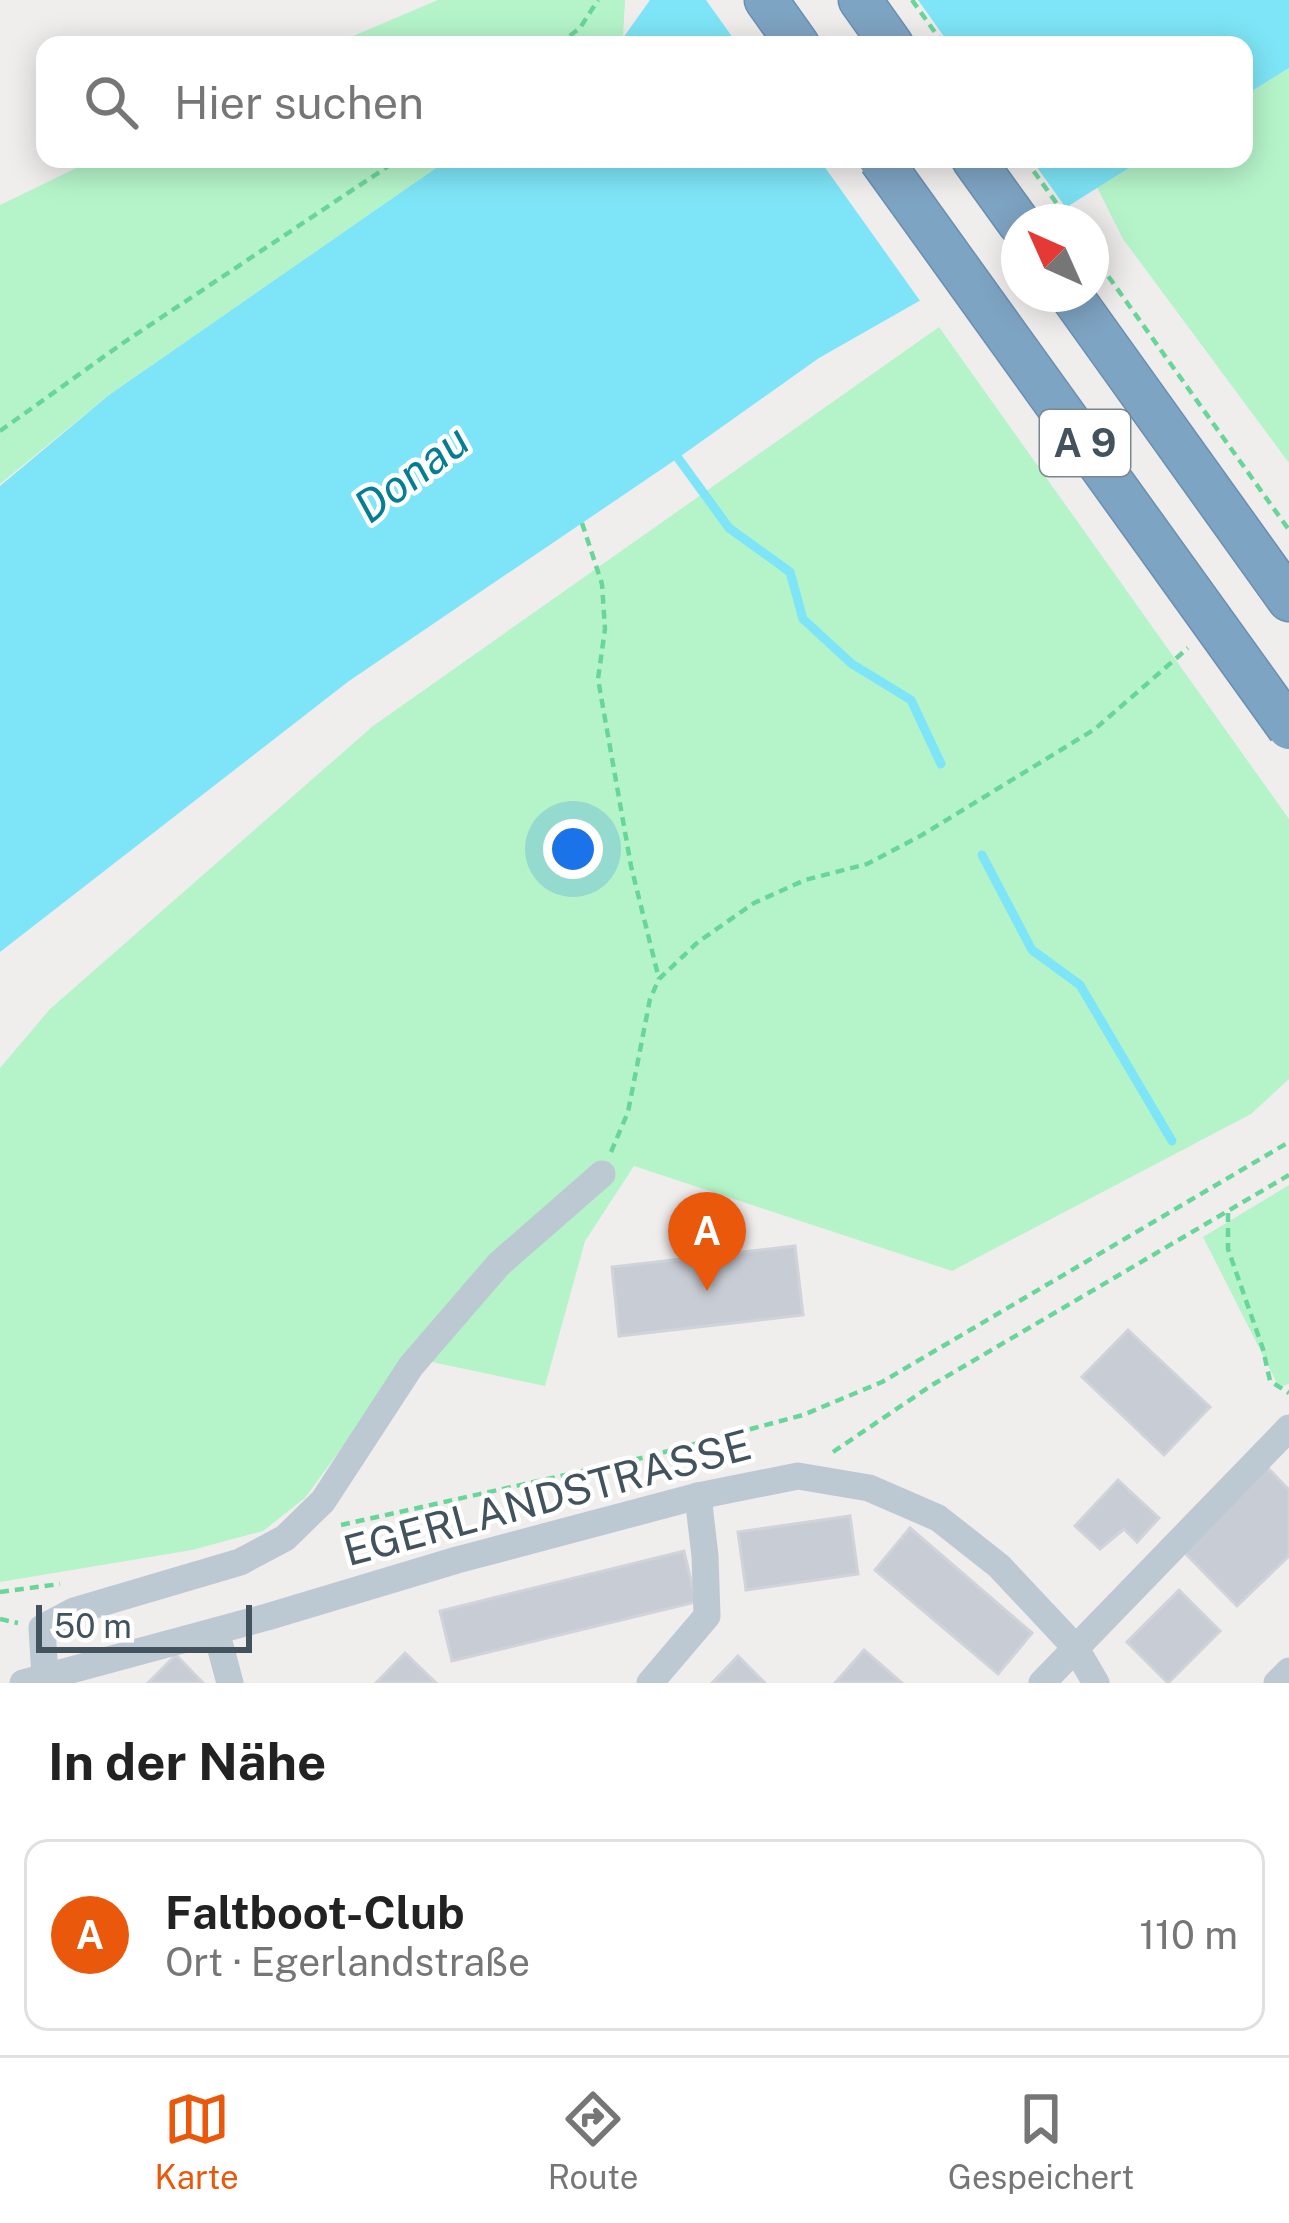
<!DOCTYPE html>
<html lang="de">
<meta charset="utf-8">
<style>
:root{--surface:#fff;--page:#f2f2f2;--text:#222;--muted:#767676;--line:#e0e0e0;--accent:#ea580c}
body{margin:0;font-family:"Public Sans",sans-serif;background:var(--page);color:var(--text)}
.compass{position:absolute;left:1001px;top:204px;width:108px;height:108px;border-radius:50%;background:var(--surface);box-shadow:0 6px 30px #0003;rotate:315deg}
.scale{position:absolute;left:36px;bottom:30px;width:216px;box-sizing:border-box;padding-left:12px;border:6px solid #43535d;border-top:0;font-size:33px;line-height:42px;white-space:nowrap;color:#43535d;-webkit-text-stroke:9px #fff;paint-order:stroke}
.you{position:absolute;left:573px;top:849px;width:42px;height:42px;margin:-30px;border:9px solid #fff;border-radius:50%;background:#1a73e8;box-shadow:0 0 0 18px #1a73e833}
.badge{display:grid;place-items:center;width:78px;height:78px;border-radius:50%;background:var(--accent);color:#fff;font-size:39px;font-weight:700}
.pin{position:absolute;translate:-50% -99px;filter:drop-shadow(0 3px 6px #0008)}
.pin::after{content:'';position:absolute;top:63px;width:42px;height:36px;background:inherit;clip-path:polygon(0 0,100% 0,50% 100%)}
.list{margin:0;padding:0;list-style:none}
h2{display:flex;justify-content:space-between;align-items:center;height:156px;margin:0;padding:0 48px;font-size:51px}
h2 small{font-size:39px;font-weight:400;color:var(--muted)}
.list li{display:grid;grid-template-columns:78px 1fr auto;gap:36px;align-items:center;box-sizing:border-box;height:192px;margin:0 24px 24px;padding:0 24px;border:3px solid var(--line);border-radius:24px}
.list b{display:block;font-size:45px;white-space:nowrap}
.list p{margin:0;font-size:39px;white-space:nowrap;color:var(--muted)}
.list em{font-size:39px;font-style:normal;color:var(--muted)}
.icon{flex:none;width:66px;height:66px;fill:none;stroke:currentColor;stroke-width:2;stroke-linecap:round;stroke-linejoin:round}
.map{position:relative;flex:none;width:1289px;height:1683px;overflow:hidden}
.search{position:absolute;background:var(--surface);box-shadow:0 6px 30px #0003;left:36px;right:36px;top:36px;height:132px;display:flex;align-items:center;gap:30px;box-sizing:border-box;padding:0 42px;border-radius:24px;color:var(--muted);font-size:45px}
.sheet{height:372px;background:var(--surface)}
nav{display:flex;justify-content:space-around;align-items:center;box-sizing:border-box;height:168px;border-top:3px solid var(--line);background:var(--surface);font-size:33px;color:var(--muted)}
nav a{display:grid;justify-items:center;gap:6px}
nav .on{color:var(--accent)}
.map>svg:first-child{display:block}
.green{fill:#b5f4c9}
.water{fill:#7de5f7}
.pier{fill:#f0eded}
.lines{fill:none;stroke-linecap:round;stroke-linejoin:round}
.stream{stroke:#7de5f7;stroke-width:9}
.building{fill:#c8ccd4;stroke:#d0d4da;stroke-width:3}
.highway-casing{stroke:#6a8faf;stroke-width:45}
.path{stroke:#69d699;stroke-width:4.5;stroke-dasharray:9 6;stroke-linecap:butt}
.minor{stroke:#bcc9d2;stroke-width:27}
.highway{stroke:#7ea4c3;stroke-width:42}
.highway-bridge-casing{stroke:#6a8faf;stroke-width:45;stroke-linecap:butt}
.highway-bridge{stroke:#7ea4c3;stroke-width:42}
.labels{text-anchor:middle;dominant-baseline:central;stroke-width:9;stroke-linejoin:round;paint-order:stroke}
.shield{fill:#fff;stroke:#7b878e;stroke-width:3}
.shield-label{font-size:39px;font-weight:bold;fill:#43535d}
.street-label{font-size:42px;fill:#43535d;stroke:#fff}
.water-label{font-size:45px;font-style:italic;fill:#037e93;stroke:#fff}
</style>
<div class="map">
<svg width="1289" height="1683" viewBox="0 0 1289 1683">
<rect width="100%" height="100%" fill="#f0eded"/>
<g class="green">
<polygon points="438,0 625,0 623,38 614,45 332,45"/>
<polygon points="1289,68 1289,463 1123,239 1097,187 1143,159 1244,159 1244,96"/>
<polygon points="95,159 449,159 109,395 0,484 0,205"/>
<polygon points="939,327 1289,819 1289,1079 1251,1114 952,1271 634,1166 585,1241 545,1386 408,1357 305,1498 263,1531 192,1550 0,1582 0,1068 50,1009 373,726"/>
<polygon points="1289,1185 1289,1384 1279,1387 1203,1237"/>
</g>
<g class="water">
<polygon points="650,0 1289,0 1289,68 1244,96 1244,45 614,45 623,38"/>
<polygon points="449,159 1143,159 1043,222 1019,222 935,292 819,358 678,458 349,681 0,952 0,486 109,395"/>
</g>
<g class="pier">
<polygon points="706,0 918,0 950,45 738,45"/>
<polygon points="819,159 1031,159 1069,212 1054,222 1019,222 1019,245 923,305"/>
</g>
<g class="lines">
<g class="stream">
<polyline points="678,458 729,528 790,572 803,619 852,664 911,700 941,764"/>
<polyline points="982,855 1032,950 1080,985 1172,1141"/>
</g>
</g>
<g class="building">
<polygon points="795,1246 803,1315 619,1336 612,1267"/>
<polygon points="1128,1330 1210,1407 1164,1455 1082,1377"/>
<polygon points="1266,1466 1289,1490 1289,1556 1237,1606 1181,1549"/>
<polygon points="1118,1480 1159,1518 1137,1542 1124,1529 1100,1549 1075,1526"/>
<polygon points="850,1516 858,1574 746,1590 738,1532"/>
<polygon points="910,1528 1032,1633 998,1674 875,1570"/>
<polygon points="684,1551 696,1602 452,1661 440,1611"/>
<polygon points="1179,1590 1220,1631 1168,1683 1127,1642"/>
<polygon points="864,1650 902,1683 835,1683"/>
<polygon points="405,1653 436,1683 376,1683"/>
<polygon points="176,1655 203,1683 148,1683"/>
<polygon points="738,1656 765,1683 712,1683"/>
</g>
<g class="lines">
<defs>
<g id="highway">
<polyline points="766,0 798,45"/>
<polyline points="860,0 892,45"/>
<polyline points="973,159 1019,223"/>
<polyline points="1070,294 1289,600"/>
</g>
</defs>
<use href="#highway" class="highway-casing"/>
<g class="path">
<polyline points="912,0 944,45"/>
<polyline points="558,45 580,28 598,0"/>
<polyline points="1025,159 1070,222"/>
<polyline points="1091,252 1289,530"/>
<polyline points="0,431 123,343 399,159"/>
<polyline points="582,523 602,584 605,629 598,679 631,866 659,979"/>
<polyline points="611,1152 628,1112 650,999 659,979 698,942 754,903 805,880 867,864 922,835 1095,729 1188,648"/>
<polyline points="1228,1213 1228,1249 1263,1349 1270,1381 1289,1393"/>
<polyline points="833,1452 932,1385 1289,1175"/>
<polyline points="341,1525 646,1457 803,1415 882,1382 1289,1142"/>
<polyline points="0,1592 60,1584"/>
<polyline points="0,1619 18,1623"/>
</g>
<g class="minor">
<polyline points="216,1631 230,1683"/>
<polyline points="45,1677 42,1628 74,1611 240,1562 285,1538 323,1501 411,1366 499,1264 602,1174"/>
<polyline points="23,1683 267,1617 457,1560 698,1496 798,1476 869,1488 938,1518 999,1566 1075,1647 1096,1683"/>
<polyline points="650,1683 707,1616 705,1556 698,1496"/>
<polyline points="1042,1683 1289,1428"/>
<polyline points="1277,1683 1289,1671"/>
</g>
<use href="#highway" class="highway"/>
<defs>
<polyline id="highway-bridge" points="880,159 1289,728"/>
</defs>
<use href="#highway-bridge" class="highway-bridge-casing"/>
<use href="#highway-bridge" class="highway-bridge"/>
</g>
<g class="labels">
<rect class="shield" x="1040" y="410" width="90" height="66" rx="9"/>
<g class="shield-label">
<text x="1085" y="443">A 9</text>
</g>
<g class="street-label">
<text transform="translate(547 1497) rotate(-15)">EGERLANDSTRASSE</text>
</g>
<g class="water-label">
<text transform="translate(411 473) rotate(-37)">Donau</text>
</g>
</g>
</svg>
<svg class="compass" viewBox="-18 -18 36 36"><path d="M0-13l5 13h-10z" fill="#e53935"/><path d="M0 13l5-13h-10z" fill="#767676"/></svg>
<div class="scale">50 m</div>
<div class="you"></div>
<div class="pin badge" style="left:707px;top:1291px">A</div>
<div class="search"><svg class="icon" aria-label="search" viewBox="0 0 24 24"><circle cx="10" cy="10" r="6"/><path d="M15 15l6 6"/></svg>Hier suchen</div>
</div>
<section class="sheet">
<h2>In der Nähe<small></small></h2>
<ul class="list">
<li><span class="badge">A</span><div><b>Faltboot-Club</b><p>Ort · Egerlandstraße</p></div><em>110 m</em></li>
</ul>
</section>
<nav>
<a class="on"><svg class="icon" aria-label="map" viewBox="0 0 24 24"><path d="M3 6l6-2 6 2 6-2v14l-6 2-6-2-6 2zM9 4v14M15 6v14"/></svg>Karte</a>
<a><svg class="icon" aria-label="directions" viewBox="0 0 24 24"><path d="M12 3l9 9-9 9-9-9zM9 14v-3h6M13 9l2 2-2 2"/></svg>Route</a>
<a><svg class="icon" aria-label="saved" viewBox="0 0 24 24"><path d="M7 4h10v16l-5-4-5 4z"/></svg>Gespeichert</a>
</nav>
